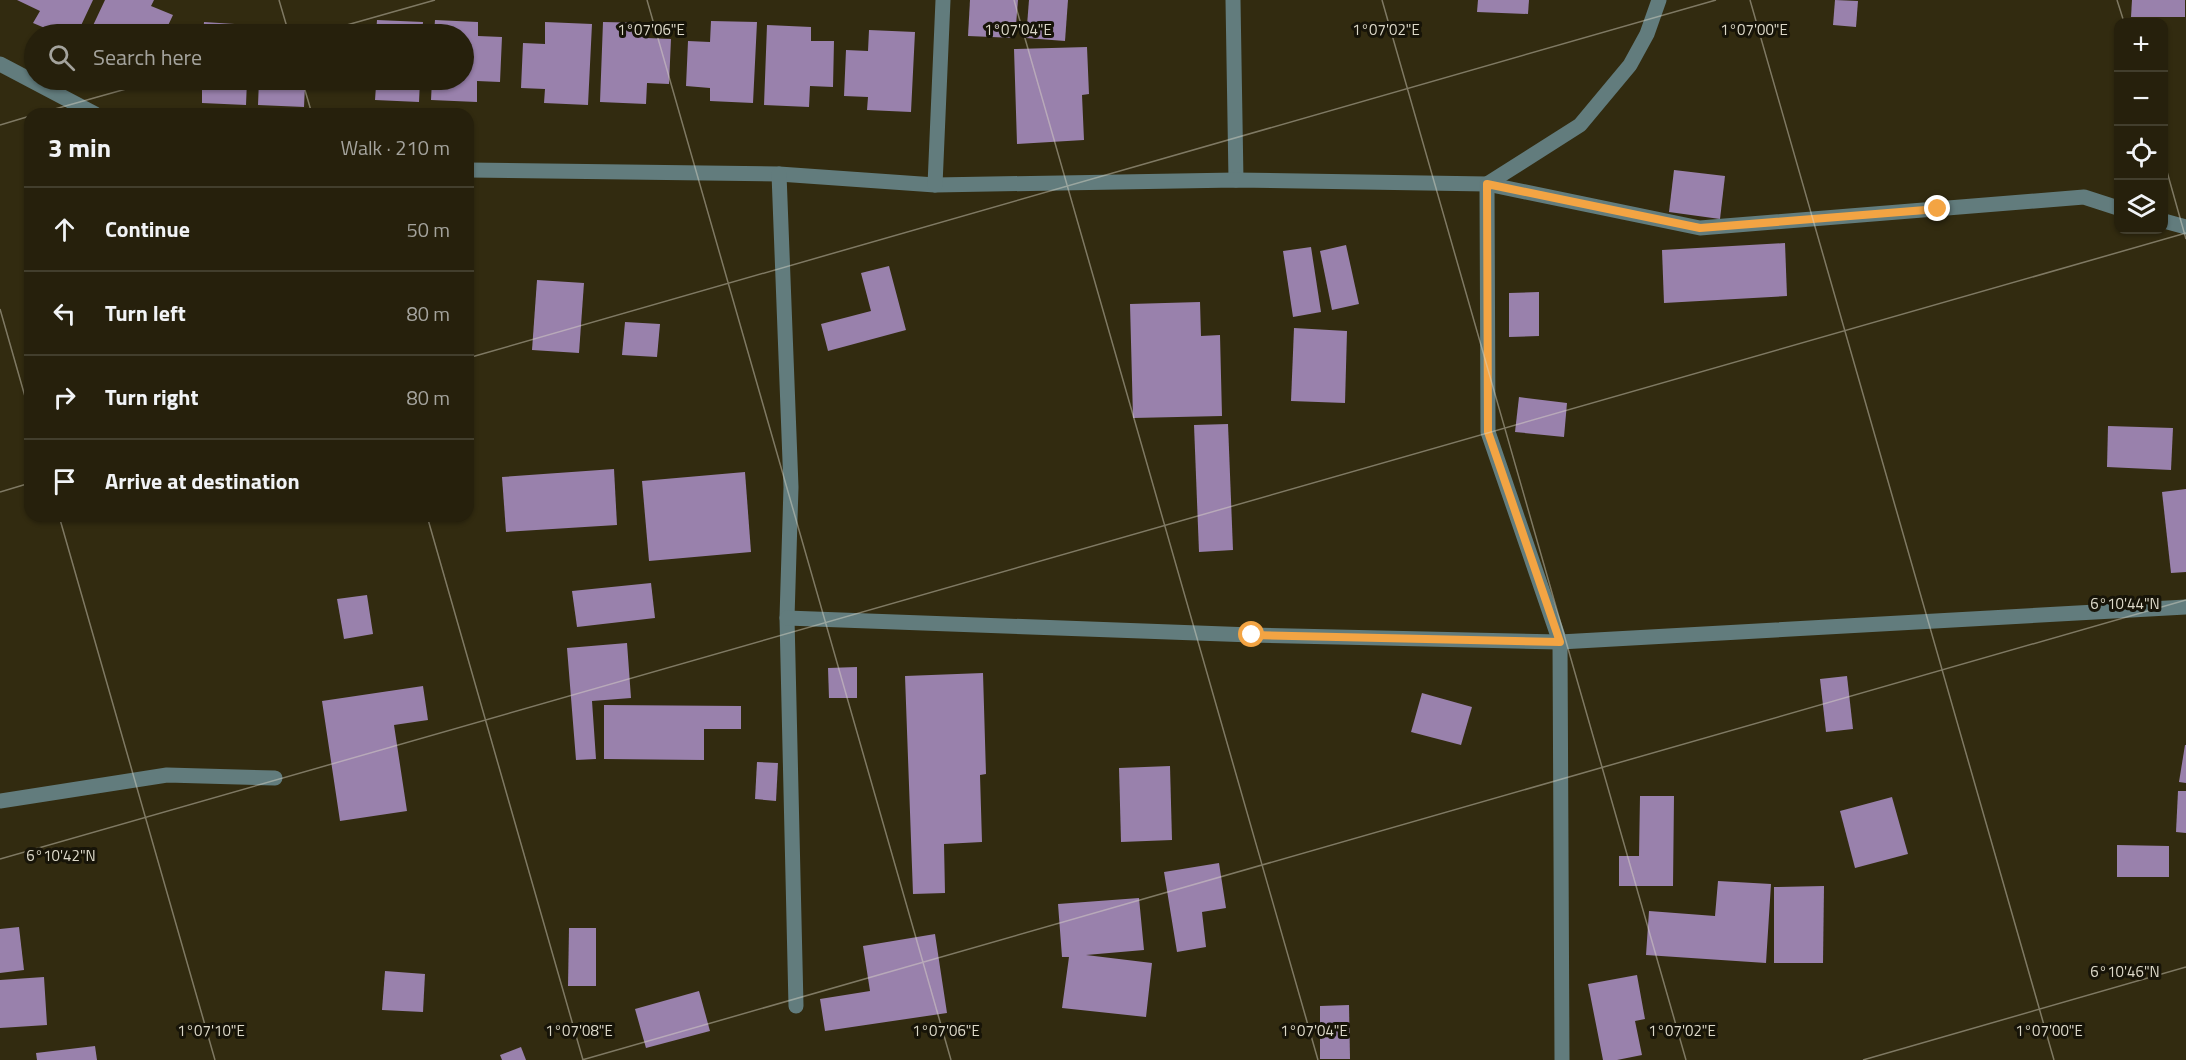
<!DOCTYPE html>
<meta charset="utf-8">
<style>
:root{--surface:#26200c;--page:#2e2815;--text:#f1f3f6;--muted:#a4a39d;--line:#423e2d}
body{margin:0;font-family:"Titillium Web",sans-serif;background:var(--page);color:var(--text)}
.controls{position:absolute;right:18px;top:18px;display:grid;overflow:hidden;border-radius:12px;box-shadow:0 2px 4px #0004}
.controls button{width:54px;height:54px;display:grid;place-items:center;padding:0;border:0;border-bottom:2px solid var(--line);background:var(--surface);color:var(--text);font:30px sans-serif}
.stop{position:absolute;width:18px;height:18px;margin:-14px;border:4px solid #f3a443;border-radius:50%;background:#fff}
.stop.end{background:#f3a443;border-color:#fff;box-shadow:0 2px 6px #0008}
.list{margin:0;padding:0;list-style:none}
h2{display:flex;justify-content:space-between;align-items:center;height:78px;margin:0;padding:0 24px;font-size:26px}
h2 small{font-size:20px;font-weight:400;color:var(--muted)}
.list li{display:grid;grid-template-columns:39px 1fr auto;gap:18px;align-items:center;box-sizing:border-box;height:84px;padding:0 24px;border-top:2px solid var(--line)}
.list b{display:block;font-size:22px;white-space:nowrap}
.list em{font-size:20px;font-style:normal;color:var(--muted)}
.icon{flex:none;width:33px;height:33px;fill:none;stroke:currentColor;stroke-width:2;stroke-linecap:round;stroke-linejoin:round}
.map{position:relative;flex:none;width:2186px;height:1060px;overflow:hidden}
.search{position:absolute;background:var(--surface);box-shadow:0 2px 4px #0004;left:24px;top:24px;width:450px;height:66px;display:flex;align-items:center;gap:15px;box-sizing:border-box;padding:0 21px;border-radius:33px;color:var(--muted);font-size:22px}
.panel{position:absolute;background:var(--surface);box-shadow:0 2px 4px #0004;left:24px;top:108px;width:450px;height:414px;border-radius:18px}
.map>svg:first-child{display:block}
.building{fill:#9981ac}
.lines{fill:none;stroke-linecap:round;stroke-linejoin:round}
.minor{stroke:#627c7d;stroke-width:15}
.route{stroke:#f3a443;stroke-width:8}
.ticks{fill:none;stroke:#dedaca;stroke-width:1.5;stroke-opacity:0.45}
.ticks-label{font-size:15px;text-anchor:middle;fill:#dedaca;stroke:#171408;stroke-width:6;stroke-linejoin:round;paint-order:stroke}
</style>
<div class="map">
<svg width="2186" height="1060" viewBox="0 0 2186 1060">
<rect width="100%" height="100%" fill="#322b10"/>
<g class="building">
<polygon points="17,0 93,0 77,34 59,34 33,23 40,11"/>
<polygon points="105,0 154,0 151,6 173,15 164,34 89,34"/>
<polygon points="970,0 1018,0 1015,38 968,36"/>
<polygon points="1029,0 1068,0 1065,41 1026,38"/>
<polygon points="1478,0 1529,0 1528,14 1477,12"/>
<polygon points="1835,0 1858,1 1856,27 1833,25"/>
<polygon points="2132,0 2185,0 2185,17 2131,17"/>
<polygon points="377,20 423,22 422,34 376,34"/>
<polygon points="435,20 478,22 478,36 502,37 500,82 477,81 477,102 431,100 432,80 464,80 464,34 434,34"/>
<polygon points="711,21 757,22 753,103 710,101 710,88 686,86 688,41 710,42"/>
<polygon points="204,22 250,25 249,34 203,34"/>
<polygon points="545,22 592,24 588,105 544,103 545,89 521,88 523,43 545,44"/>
<polygon points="603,22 648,23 647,38 671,39 669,84 647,83 646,104 600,102"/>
<polygon points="262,24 306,26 306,34 261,34"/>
<polygon points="767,25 811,27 811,41 834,41 833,87 810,86 809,107 764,105"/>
<polygon points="869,30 915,32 911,112 867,110 868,97 844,96 846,50 868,51"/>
<polygon points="1087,47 1089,94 1082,95 1084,140 1017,144 1014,49"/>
<polygon points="179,80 247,80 246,105 202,103 202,89 179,88"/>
<polygon points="259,80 327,80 327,86 305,85 304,107 258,105"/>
<polygon points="352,80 420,80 419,102 375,100 376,86 352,85"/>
<polygon points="1674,170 1725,176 1720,219 1669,212"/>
<polygon points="1785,243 1787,296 1664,303 1662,250"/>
<polygon points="1346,245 1359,304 1332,310 1320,251"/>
<polygon points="1311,247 1321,312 1293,317 1283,251"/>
<polygon points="889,266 906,330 828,351 821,324 871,311 861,273"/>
<polygon points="537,280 584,283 579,353 532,350"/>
<polygon points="1539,292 1539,336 1509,337 1509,293"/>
<polygon points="1200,302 1201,336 1220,335 1222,416 1133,418 1130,304"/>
<polygon points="625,322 660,324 657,357 622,355"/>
<polygon points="1294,328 1347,331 1345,403 1291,401"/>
<polygon points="1519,397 1567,403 1564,437 1515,432"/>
<polygon points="1228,424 1233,550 1199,552 1194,425"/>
<polygon points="2108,426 2173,428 2171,470 2107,467"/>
<polygon points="614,469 617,525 506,532 502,477"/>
<polygon points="745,472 751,552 649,561 642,481"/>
<polygon points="2186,489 2186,572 2171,573 2162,492"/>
<polygon points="651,583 655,618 577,627 572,591"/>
<polygon points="367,595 373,634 344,639 337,599"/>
<polygon points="627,643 631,698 592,701 596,759 576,760 567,648"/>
<polygon points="857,667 857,698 829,698 828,668"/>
<polygon points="983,673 986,774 980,775 982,842 944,844 945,893 913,894 905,676"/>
<polygon points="1847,676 1853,729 1826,732 1820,679"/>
<polygon points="423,686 428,720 394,725 407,811 340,821 322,701"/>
<polygon points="1422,693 1472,707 1461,745 1411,732"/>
<polygon points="604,705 741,706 741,729 704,729 704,760 604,759"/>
<polygon points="2185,745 2186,745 2186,783 2179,782"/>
<polygon points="757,762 778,763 776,801 755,799"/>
<polygon points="1170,766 1172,840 1121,842 1119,768"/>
<polygon points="2178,791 2186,791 2186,833 2176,832"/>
<polygon points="1640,796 1674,796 1673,886 1619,886 1619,856 1639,856"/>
<polygon points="1892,797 1908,854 1855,868 1840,811"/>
<polygon points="2117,845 2169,846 2169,877 2117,877"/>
<polygon points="1219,863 1226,908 1202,912 1206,947 1177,952 1164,872"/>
<polygon points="1718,881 1771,884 1766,963 1646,955 1649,911 1715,916"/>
<polygon points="1824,886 1823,963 1774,963 1774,887"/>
<polygon points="1139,898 1144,950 1086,955 1152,963 1146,1017 1062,1008 1069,957 1062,957 1058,904"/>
<polygon points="19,927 24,970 0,973 0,929"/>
<polygon points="569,928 596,928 596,986 568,986"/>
<polygon points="935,934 947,1013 825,1031 820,999 870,991 863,946"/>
<polygon points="385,971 425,974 423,1012 382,1010"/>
<polygon points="1637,975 1645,1019 1635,1021 1642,1055 1617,1060 1603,1060 1588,984"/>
<polygon points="44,977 47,1025 0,1028 0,980"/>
<polygon points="699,991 710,1031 646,1048 635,1009"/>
<polygon points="1349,1005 1350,1059 1320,1059 1320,1006"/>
<polygon points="95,1046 97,1060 37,1060 36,1053"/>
<polygon points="521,1047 526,1060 502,1060 500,1055"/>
</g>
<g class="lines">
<g class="minor">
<polyline points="1233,0 1236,180"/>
<polyline points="0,64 95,114"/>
<polyline points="468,170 779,174 935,185 1236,180 1487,184 1700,228 2084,197 2118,208"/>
<polyline points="779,174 791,487 787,618 796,1006"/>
<polyline points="1487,184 1488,432 1560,642 1562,1060"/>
<polyline points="1487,184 1580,125 1630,65 1647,34 1659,0"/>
<polyline points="935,185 943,0"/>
<polyline points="2164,221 2186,227"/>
<polyline points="787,618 1252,635 1560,642 2186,607"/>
<polyline points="0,801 167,775 275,778"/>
</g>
</g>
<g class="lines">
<polyline class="route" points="1252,635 1560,642 1488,432 1487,184 1700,228 1938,209"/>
</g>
<path class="ticks" d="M279,0L289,34M647,0L951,1060M1014,0L1318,1060M1382,0L1686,1060M1750,0L2054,1060M2117,0L2124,22M315,34L435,0M302,80L312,114M37,114L158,80M0,125L30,116M2164,161L2186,239M0,309L30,414M468,358L1716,0M0,492L30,483M59,516L215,1060M427,516L583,1060M0,859L2186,233M582,1060L2186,600M1863,1060L2186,967"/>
<g class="ticks-label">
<text x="651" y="35">1°07'06"E</text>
<text x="1018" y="35">1°07'04"E</text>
<text x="1386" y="35">1°07'02"E</text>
<text x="1754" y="35">1°07'00"E</text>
<text x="2125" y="609">6°10'44"N</text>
<text x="61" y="861">6°10'42"N</text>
<text x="2125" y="977">6°10'46"N</text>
<text x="211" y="1036">1°07'10"E</text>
<text x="579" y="1036">1°07'08"E</text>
<text x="946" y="1036">1°07'06"E</text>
<text x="1314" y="1036">1°07'04"E</text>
<text x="1682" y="1036">1°07'02"E</text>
<text x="2049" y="1036">1°07'00"E</text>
</g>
</svg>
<div class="controls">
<button>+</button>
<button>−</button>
<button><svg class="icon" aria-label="locate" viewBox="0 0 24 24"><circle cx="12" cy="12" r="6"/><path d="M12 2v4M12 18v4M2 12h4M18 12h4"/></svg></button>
<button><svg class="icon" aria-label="layers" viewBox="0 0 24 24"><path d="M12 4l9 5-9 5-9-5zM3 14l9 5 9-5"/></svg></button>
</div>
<div class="stop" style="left:1252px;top:635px"></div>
<div class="stop end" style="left:1938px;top:209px"></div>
<div class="search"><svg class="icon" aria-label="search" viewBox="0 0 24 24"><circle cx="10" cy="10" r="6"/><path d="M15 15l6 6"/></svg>Search here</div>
<section class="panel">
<h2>3 min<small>Walk · 210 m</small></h2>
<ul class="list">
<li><svg class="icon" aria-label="ahead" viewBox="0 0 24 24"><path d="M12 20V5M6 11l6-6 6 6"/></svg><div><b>Continue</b></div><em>50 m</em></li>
<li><svg class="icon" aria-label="left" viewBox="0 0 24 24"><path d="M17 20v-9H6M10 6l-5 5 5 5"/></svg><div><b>Turn left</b></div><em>80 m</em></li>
<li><svg class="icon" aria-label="right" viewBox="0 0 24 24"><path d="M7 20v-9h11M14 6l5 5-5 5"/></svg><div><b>Turn right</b></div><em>80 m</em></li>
<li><svg class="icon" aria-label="arrive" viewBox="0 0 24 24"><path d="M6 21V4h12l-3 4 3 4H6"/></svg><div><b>Arrive at destination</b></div></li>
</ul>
</section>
</div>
